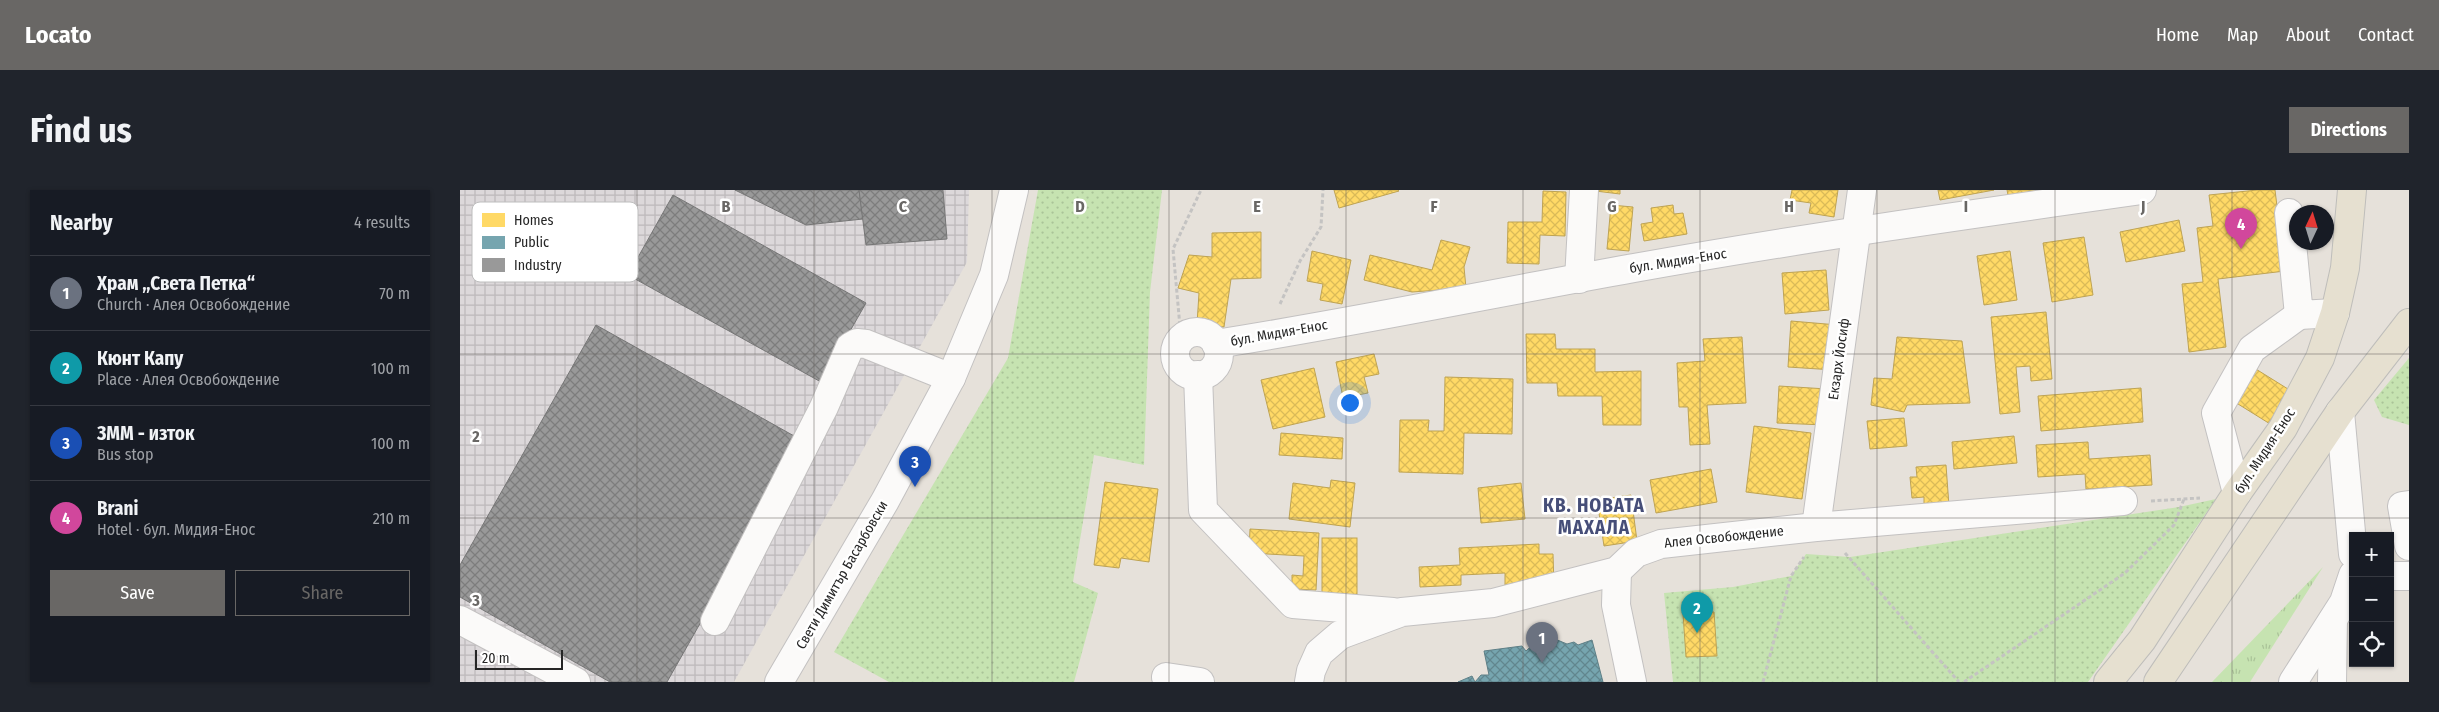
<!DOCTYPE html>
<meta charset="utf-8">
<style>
:root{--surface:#171b24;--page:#20242c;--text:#f1f3f6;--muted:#9ea1a6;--line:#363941;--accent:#696765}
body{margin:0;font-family:"Fira Sans Condensed",sans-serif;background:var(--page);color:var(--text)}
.controls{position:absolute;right:15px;bottom:15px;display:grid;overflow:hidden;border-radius:0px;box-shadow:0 1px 4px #0004}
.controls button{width:45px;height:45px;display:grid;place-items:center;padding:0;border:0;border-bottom:1px solid var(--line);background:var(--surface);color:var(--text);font:25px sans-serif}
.compass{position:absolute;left:1829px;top:15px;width:45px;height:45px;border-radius:50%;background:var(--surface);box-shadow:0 1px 4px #0004;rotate:4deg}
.scale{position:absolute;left:15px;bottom:12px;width:88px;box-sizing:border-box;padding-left:5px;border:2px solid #262626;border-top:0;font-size:14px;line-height:18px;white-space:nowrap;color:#262626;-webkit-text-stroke:4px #fff;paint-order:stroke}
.you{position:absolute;left:889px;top:212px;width:18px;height:18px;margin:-12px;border:4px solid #fff;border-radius:50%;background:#1a73e8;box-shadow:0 0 0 8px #1a73e833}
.badge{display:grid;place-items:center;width:32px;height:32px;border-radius:50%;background:var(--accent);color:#fff;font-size:16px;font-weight:700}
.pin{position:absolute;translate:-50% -41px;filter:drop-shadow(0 1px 2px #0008)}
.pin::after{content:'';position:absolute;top:26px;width:18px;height:15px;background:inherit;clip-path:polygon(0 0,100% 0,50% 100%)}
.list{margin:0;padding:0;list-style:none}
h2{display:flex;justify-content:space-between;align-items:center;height:65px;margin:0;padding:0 20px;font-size:21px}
h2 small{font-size:16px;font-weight:400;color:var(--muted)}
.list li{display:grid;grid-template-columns:32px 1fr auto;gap:15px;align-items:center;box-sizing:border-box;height:75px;padding:0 20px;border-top:1px solid var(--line)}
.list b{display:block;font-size:19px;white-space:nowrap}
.list p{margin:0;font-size:16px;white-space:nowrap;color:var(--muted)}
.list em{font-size:16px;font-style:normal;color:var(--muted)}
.actions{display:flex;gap:10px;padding:15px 20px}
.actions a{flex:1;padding:11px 0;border:1px solid var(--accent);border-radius:0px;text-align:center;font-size:18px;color:var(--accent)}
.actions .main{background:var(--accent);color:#fff}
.icon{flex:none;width:28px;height:28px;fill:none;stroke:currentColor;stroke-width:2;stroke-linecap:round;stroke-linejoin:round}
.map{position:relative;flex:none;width:1949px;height:492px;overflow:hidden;border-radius:0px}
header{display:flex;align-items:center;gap:30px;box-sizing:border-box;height:70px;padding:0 25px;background:var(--accent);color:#fff}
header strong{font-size:24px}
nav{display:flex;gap:28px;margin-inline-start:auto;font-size:18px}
.intro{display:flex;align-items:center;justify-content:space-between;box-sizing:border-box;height:120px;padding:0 30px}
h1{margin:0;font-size:35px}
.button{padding:12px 22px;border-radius:0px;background:var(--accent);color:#fff;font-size:18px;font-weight:700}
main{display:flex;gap:30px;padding:0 30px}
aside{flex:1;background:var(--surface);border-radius:0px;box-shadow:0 1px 4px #0004}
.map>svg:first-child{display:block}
.industrial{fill:url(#industrial-grid)}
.grass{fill:url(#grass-tufts)}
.park{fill:url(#park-dots)}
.homes{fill:url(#homes-cross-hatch);stroke:#bea353}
.public{fill:url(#public-cross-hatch);stroke:#5e7f86}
.industry{fill:url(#industry-cross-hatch);stroke:#767676}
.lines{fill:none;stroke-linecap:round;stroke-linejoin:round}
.minor-casing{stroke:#c3c1c1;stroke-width:30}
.major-casing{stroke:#bebdba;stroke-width:30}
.path{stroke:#c4c3c2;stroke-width:3;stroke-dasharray:4 2.5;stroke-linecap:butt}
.minor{stroke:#fbfaf9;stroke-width:28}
.major{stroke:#e6e0d0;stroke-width:28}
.grid{fill:none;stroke:#696765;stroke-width:1;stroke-opacity:0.55}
.labels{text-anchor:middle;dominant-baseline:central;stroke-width:5;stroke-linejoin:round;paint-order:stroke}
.street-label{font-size:14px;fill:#262626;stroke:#fff}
.district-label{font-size:19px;font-weight:bold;letter-spacing:1px;fill:#464e78;stroke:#fff}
.key{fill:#fff;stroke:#bebebe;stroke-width:1}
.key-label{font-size:14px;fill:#262626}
.grid-label{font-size:16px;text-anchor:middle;font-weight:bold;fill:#696765;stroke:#fff;stroke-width:5;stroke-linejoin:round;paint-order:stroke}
</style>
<header>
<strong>Locato</strong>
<nav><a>Home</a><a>Map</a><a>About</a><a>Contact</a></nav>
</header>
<div class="intro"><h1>Find us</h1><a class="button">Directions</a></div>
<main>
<aside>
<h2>Nearby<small>4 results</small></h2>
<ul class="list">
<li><span class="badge" style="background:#6b7280">1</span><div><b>Храм „Света Петка“</b><p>Church · Алея Освобождение</p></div><em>70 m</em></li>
<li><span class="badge" style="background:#0f9aa8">2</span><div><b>Кюнт Капу</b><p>Place · Алея Освобождение</p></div><em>100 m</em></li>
<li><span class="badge" style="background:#1a4fb4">3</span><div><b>ЗММ - изток</b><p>Bus stop</p></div><em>100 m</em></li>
<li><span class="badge" style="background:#d1479c">4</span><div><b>Brani</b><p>Hotel · бул. Мидия-Енос</p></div><em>210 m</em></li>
</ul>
<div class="actions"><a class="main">Save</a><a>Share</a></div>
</aside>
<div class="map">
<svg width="1949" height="492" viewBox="0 0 1949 492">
<defs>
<pattern id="industrial-grid" width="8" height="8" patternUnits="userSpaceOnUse" patternTransform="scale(1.25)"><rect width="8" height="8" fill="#dcd8da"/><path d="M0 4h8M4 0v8" fill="none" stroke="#bdb9bb"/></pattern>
<pattern id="grass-tufts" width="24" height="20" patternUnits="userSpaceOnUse" patternTransform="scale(1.25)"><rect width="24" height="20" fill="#c6e3b1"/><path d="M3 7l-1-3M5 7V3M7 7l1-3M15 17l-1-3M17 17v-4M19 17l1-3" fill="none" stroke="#aac398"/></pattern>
<pattern id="park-dots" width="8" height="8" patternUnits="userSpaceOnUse" patternTransform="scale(1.25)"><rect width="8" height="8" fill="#c6e3b1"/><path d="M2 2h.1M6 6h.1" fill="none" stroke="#aac398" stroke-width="1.8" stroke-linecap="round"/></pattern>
<pattern id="homes-cross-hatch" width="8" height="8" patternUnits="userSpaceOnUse" patternTransform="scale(1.25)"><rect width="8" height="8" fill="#ffd966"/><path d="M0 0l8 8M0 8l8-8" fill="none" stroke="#daba58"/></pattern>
<pattern id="public-cross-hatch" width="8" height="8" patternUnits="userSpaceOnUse" patternTransform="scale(1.25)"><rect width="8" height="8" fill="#76a5af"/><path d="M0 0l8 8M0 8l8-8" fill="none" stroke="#61868e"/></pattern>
<pattern id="industry-cross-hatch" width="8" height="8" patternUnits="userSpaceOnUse" patternTransform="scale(1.25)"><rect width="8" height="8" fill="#999"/><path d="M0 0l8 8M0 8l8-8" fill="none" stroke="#7d7d7d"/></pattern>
</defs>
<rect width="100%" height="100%" fill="#e6e1da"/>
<polygon class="industrial" points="0,0 509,0 507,72 274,492 0,492"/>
<polygon class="grass" points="1863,377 1790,492 1752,492"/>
<g class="park">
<polygon points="578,0 702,0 690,102 684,275 634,265 613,392 638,403 614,492 429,492 374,462 548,168"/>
<polygon points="1949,168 1949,235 1922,227 1914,210"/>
<polygon points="1756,309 1628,492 1213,492 1204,403 1273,397 1331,386 1346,364 1390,367 1719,317"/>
</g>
<g class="homes">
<polygon points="874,0 938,0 939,1 879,18"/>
<polygon points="1127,0 1160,0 1160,4"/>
<polygon points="1332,0 1378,0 1374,27 1349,23 1351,13 1330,10"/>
<polygon points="1478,0 1534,0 1480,10"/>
<polygon points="1547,0 1582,0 1583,7 1550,14"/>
<polygon points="1797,0 1815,0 1825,81 1758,89 1766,157 1729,162 1722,94 1743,92 1737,38 1753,36 1749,5"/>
<polygon points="1083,1 1106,2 1105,46 1080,45 1079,74 1047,73 1048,32 1082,32"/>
<polygon points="1151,15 1173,17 1169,61 1147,59"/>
<polygon points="1213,15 1214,24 1223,23 1227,44 1184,51 1181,34 1193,32 1191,18"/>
<polygon points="1719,30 1725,61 1666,72 1660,42"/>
<polygon points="801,42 801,88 771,89 764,137 737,134 739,103 718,98 729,65 752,67 752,43"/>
<polygon points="1624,47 1633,105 1592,112 1583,53"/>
<polygon points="981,50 1010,57 1004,77 1006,98 952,102 904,90 910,65 972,80"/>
<polygon points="852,61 891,70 882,114 860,110 863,94 847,91"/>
<polygon points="1550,61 1557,110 1524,115 1517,66"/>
<polygon points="1366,80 1369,120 1325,124 1322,83"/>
<polygon points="1586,122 1592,189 1571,191 1570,176 1556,177 1560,222 1540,224 1531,127"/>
<polygon points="1331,131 1378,135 1374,180 1328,177"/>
<polygon points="1066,144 1095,144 1096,159 1135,159 1135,182 1181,181 1181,235 1143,235 1142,206 1098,206 1097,193 1067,193"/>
<polygon points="1282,147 1286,213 1247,215 1250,254 1230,255 1228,217 1219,217 1217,173 1245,171 1243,149"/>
<polygon points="1437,147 1502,151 1510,213 1447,215 1444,222 1411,215 1414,188 1432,189"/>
<polygon points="914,164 919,184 904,187 908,203 883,208 876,172"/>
<polygon points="1791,176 1836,204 1815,237 1770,209"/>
<polygon points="854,178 865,227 813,239 801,190"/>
<polygon points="985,187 1053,189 1052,244 1004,243 1003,284 939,282 940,230 969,230 968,241 984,241"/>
<polygon points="1319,196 1367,199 1365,235 1317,233"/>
<polygon points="1681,198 1683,232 1581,241 1578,206"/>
<polygon points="1444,228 1447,256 1410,259 1407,231"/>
<polygon points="1294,236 1351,243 1342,309 1286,302"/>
<polygon points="821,243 883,248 882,269 819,265"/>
<polygon points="1554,246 1557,273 1494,279 1492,252"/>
<polygon points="1628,252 1629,269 1690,265 1692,295 1626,299 1625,284 1578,287 1576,255"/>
<polygon points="1486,275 1489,316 1464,317 1464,307 1452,308 1450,287 1457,287 1456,277"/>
<polygon points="1251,279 1257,312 1196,323 1190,290"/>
<polygon points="871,290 895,293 890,337 829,329 833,293 870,298"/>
<polygon points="645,292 698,299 689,372 661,368 659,378 634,375"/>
<polygon points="1061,293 1065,329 1021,333 1018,298"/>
<polygon points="1171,305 1177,351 1144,356 1137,310"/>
<polygon points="790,339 859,343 856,400 832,399 832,385 843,386 844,366 789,363"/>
<rect x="862" y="348" width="35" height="58"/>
<polygon points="1079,354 1079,364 1093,364 1094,396 1045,398 1045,383 1001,385 1001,395 960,397 959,377 1000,375 999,358"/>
<polygon points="1254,422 1257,466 1226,467 1223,424"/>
</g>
<polygon class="public" points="1085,448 1095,449 1107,454 1114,452 1118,455 1132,450 1143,492 998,492 1012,486 1015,492 1021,485 1029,485 1024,461 1062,456 1066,461 1078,450"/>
<g class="industry">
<polygon points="275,0 399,0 403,29 346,35"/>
<polygon points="399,0 483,0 487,49 406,55"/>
<polygon points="213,5 406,113 361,192 168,85"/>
<polygon points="136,135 343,251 207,492 150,492 0,407 0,375"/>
</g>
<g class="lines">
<defs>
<g id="minor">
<polyline points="1829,23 1839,125 1875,123"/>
<polyline points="1119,89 1124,0"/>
<circle cx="737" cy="164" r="22"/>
<path d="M756,154C896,132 1034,103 1174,78C1342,48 1512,24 1682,0"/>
<polyline points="738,185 743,320 833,414 933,422"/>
<polyline points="1880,222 1893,364"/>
<polyline points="1777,303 1756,223 1792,159 1839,125"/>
<polyline points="1949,315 1942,316 1949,356"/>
<polyline points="1356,337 1402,0"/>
<polyline points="1157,381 1156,415 1172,492"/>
<polyline points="1930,386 1949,386"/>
<polyline points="0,430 116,492"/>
<polyline points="255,431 364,217 390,157 397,153 406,154 491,188"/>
<polyline points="706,487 740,492"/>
<polyline points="319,492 425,311 491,188 534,85 554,0"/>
<polyline points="849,492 851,481 859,463 880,445 942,422 1033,413 1157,381 1176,363 1201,354 1356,337 1663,311"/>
<polyline points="1833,492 1884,412 1893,385"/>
<polyline points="1872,492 1873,430"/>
</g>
<g id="major">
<polyline points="1648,492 1682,450 1777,303 1823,238 1860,168 1875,123 1885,78 1892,0"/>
<polyline points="1698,492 1880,222 1949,133"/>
</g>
</defs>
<use href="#minor" class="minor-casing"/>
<use href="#major" class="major-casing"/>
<g class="path">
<polyline points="820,114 840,71 861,37 863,0"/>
<polyline points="721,148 713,59 741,0"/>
<polyline points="1691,311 1740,308"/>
<polyline points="1385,363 1499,492"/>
<polyline points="1303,492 1331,386 1344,367"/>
<polyline points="1504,492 1665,383 1714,335 1724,309"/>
</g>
<use href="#minor" class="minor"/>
<use href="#major" class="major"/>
</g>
<path class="grid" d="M177,0V492M354,0V492M532,0V492M709,0V492M886,0V492M1063,0V492M1240,0V492M1417,0V492M1595,0V492M1772,0V492M0,164H1949M0,328H1949"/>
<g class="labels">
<g class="street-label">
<text transform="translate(1218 71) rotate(-9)">бул. Мидия-Енос</text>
<text transform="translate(819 143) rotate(-10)">бул. Мидия-Енос</text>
<text transform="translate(1379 169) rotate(-82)">Екзарх Йосиф</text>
<text transform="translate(1805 261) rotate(-57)">бул. Мидия-Енос</text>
<text transform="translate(1264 347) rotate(-6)">Алея Освобождение</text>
<text transform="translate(382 385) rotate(-60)">Свети Димитър Басарбовски</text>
</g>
<g class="district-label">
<text x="1134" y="315">КВ. НОВАТА<tspan x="1134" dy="22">МАХАЛА</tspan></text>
</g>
</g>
<rect x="12" y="12" width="166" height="80" rx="8" class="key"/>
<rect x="22" y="23" width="23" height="14" fill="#ffd966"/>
<rect x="22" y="46" width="23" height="13" fill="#76a5af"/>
<rect x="22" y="68" width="23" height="14" fill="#999"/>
<g class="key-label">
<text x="54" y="35">Homes</text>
<text x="54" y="57">Public</text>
<text x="54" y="80">Industry</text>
</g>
<g class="grid-label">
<text x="266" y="22">B</text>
<text x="443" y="22">C</text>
<text x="620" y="22">D</text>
<text x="797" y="22">E</text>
<text x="974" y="22">F</text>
<text x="1152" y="22">G</text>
<text x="1329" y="22">H</text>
<text x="1506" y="22">I</text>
<text x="1683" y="22">J</text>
<text x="16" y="252">2</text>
<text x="16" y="416">3</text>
</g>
</svg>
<div class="controls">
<button>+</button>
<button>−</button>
<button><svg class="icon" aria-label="locate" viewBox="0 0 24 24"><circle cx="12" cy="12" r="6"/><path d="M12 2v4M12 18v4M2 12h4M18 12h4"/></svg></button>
</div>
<svg class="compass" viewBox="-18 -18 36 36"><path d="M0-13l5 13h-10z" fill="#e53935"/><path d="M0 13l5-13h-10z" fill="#9ea1a6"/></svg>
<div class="scale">20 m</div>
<div class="you"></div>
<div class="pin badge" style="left:1082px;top:473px;background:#6b7280">1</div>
<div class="pin badge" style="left:1237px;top:443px;background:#0f9aa8">2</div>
<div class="pin badge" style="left:455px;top:297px;background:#1a4fb4">3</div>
<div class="pin badge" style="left:1781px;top:59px;background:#d1479c">4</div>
</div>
</main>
